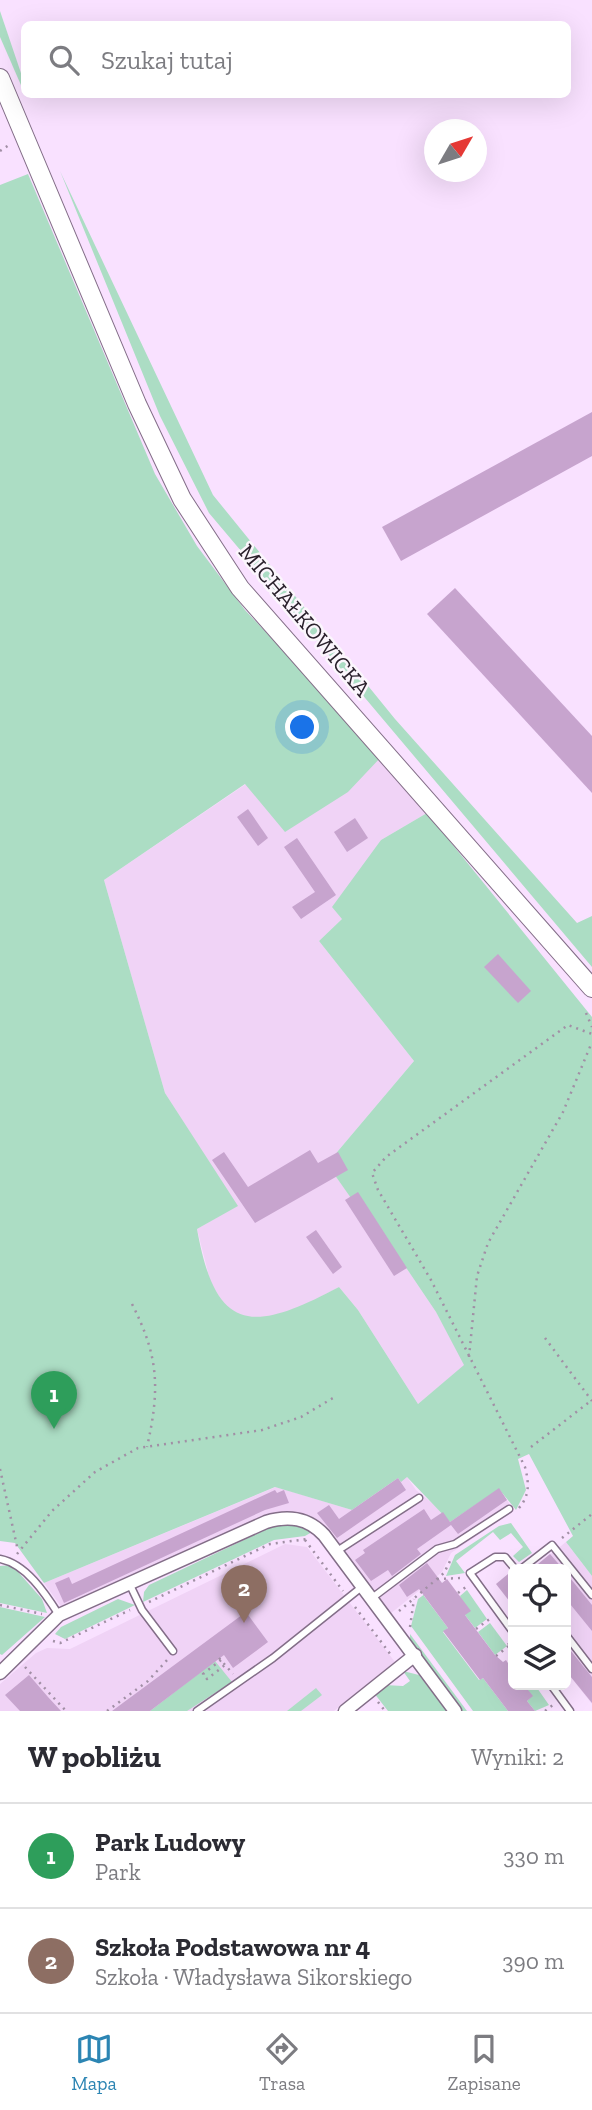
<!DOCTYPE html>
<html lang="pl">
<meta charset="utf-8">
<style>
:root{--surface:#fff;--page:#f2f2f3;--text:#2b2b33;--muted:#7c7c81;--line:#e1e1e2;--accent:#2c85b3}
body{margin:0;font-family:"Zilla Slab",serif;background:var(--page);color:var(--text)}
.controls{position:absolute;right:21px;bottom:21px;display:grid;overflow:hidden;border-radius:10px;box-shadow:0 7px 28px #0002}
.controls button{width:63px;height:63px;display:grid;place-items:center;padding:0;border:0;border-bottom:2px solid var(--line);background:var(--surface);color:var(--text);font:35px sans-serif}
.compass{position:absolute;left:424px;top:119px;width:63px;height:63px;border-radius:50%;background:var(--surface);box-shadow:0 7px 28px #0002;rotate:51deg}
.you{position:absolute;left:303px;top:728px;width:24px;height:24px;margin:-18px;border:5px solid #fff;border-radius:50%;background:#1a73e8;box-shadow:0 0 0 10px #1a73e833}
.badge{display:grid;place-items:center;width:46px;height:46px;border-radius:50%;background:var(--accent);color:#fff;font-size:23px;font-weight:700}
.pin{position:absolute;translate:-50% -58px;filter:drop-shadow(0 2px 4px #0008)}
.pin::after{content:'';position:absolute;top:37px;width:24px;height:21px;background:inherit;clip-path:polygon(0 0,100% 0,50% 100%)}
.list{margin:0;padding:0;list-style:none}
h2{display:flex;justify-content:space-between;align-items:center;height:91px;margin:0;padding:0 28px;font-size:30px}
h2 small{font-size:23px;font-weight:400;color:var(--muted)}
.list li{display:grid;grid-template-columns:46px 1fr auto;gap:21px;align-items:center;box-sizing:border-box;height:105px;padding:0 28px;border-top:2px solid var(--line)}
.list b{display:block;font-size:26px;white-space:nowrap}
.list p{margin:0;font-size:23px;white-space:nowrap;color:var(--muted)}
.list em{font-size:23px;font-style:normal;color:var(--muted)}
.icon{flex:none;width:38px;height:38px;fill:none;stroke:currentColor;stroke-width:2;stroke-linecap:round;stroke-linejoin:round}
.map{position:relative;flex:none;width:592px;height:1711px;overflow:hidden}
.search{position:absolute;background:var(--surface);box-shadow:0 7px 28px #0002;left:21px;right:21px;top:21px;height:77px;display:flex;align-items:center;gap:18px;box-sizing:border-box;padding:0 24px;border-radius:10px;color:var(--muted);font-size:26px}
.sheet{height:301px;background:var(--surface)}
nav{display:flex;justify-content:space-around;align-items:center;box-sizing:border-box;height:98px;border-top:2px solid var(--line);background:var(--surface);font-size:19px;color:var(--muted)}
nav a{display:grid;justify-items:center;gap:4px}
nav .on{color:var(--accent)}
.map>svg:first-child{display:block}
.built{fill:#f0d3f6}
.green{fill:#acddc4}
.building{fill:#c7a4ce}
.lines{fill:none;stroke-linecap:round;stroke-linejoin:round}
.lane-casing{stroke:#836e88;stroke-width:9}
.street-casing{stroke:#836e88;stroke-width:15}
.secondary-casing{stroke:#836e88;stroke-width:20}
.path{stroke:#a18fa5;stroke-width:2.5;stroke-dasharray:2 5;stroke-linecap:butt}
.lane{stroke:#fff;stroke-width:6}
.street{stroke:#fff;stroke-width:12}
.secondary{stroke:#fff;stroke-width:18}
.labels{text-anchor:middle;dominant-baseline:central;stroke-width:5;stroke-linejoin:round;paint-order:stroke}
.street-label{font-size:23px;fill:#2a212c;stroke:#fbf6fc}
</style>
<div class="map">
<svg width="592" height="1711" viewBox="0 0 592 1711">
<rect width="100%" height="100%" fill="#f9e1ff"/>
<g class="built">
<polygon points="382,756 427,813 381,840 342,919 319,941 414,1061 327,1164 372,1227 407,1269 436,1312 465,1365 418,1404 358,1310 339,1287 294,1311 263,1318 242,1317 225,1305 211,1284 197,1229 237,1206 165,1093 104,880 246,784"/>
<polygon points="407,1477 416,1490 443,1512 499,1488 514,1511 451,1553 442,1572 390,1614 315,1518 281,1515 62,1608 44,1583 276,1487 352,1510 398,1478"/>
<polygon points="566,1542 592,1576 592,1704 566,1671 566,1569 532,1569"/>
<polygon points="285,1544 307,1547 395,1662 334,1711 0,1711 0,1684 36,1653 47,1648 70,1649"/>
</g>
<g class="green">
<polygon points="0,11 24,82 24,92 0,37"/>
<polygon points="60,171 213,495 395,719 577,923 592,916 592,967 209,513 160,416"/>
<path d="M28,174L155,474L197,546L245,610L382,756L348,792L285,832L245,784L104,880L165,1093L238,1206L197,1229C216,1336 254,1332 339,1287L358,1310L418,1404L464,1365L436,1312L407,1269L372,1228L327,1164L414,1061L319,941L342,919L332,907L381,840L427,813L592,1017V1576L566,1542L573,1536L529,1454L518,1459L526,1490L516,1510L499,1489L450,1522L407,1477L401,1482L398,1478L352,1510L275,1487L44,1583L15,1543L0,1541V185Z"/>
<polygon points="280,1523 298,1525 312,1532 305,1536 274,1540 143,1602 144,1592 149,1585"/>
<polygon points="511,1523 532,1553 519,1562 513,1556 523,1547 511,1533 500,1540 493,1532 456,1561 465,1573 446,1576 455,1555 499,1526"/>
<polygon points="12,1565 42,1599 47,1613 0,1603 0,1566"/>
<polygon points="444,1580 424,1596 448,1628 443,1632 479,1680 483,1678 508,1711 473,1711 411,1626 418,1599"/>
<polygon points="467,1590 487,1619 475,1628 465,1615 460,1596"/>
<polygon points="118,1599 135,1605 65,1639 55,1634 61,1627"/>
<polygon points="0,1607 45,1617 2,1655 0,1654"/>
<polygon points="490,1623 507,1646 495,1655 478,1632"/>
<polygon points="410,1634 467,1711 461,1711 410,1640"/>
<polygon points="215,1661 232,1682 187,1711 150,1711"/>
<polygon points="403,1671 419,1675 447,1711 388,1711 374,1693 385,1685 403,1686 410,1681"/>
<polygon points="524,1685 535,1685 549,1705 535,1711 527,1701 532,1696"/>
<polygon points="316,1688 322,1695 301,1711 287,1711"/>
</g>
<g class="building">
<polygon points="592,412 592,456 401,561 382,527"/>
<polygon points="455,588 592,736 592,793 427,614"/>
<polygon points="248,809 268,838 258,846 237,817"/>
<polygon points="355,818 368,838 347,852 334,832"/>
<polygon points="297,838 336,895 301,919 292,907 315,892 284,847"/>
<polygon points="498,954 531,991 518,1003 484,967"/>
<polygon points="310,1150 318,1163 338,1152 348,1170 255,1223 212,1160 224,1152 248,1187"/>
<polygon points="358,1192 407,1268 394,1276 345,1200"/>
<polygon points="316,1230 342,1267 333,1274 306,1237"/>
<polygon points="398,1478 406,1490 337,1538 317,1513 329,1505 339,1519"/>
<polygon points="499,1488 507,1500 458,1534 451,1525 417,1549 421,1554 392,1576 388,1570 371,1581 355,1560 365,1553 363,1550 424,1509 431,1520 443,1512 450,1522"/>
<polygon points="275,1490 277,1493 284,1490 289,1503 265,1510 64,1603 55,1583 69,1577 72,1584"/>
<polygon points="550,1554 563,1569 532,1569"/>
<polygon points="427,1563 442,1583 447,1579 471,1611 465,1615 495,1655 503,1662 506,1660 513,1671 513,1685 524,1685 533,1696 527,1701 535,1711 508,1711 483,1678 480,1680 443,1631 448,1628 419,1589 407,1597 399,1585"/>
<polygon points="566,1573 592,1605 592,1631 566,1599"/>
<polygon points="508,1574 513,1580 513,1606 496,1584"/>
<polygon points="246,1612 268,1642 233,1668 224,1655 150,1711 112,1711"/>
<polygon points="566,1645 592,1677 592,1703 566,1671"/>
<polygon points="29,1675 48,1697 61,1711 20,1711 5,1695"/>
</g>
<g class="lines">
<defs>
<g id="lane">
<polyline points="337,1551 419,1498"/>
<path d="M0,1559C26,1564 45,1593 59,1615"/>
<polyline points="521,1569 552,1545 592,1595"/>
<polyline points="130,1585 142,1610 173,1651"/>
<polyline points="372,1598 437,1549 455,1544 509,1509"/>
<polyline points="513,1632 470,1573 495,1557 505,1557 515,1569"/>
<polyline points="566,1635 592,1669"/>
<polyline points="551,1685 570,1711"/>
<polyline points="197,1711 273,1658 363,1586"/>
</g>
<g id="street">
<path d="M0,1673L59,1615L266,1522C289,1515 308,1518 324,1535L455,1711"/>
<polyline points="345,1711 415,1655"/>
</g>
<polyline id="secondary" points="0,78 137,404 182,499 240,588 592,988"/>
</defs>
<use href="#lane" class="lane-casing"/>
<use href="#street" class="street-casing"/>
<use href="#secondary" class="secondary-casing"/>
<g class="path">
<polyline points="0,151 9,145"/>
<polyline points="586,1013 592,1027"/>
<path d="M132,1304C159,1357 160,1389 147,1447"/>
<polyline points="545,1338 592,1401"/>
<polyline points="469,1357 477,1276 488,1243 563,1112 592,1042"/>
<polyline points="531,1447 592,1400"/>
<polyline points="0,1469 18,1551"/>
<path d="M519,1508C530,1495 529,1483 525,1467L431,1280L378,1190L372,1173L386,1157L568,1025L592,1034"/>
<polyline points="562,1538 592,1514"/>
<polyline points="305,1540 343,1591"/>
<polyline points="17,1554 52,1511 95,1472 138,1448 262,1430 301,1417 333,1398"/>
<polyline points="437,1579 461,1578"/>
<polyline points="458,1593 466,1587"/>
<polyline points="149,1602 270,1544 307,1539"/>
<polyline points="0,1605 42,1614"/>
<polyline points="355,1607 391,1655"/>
<polyline points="399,1611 444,1573 452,1557"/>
<polyline points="410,1627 414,1599"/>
<polyline points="476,1629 491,1618"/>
<polyline points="53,1641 60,1643 130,1610"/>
<polyline points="508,1643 513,1650"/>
<polyline points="496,1656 510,1645"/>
<polyline points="219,1658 233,1674"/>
<polyline points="221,1660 203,1674 207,1679 225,1665"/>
<polyline points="25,1667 66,1711"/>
<polyline points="378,1702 385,1711"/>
<polyline points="107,1711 148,1681 168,1659"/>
<polyline points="545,1711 553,1705"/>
</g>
<use href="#lane" class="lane"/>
<use href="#street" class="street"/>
<use href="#secondary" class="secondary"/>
</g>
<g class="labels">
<g class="street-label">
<text transform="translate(305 620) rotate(50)">MICHAŁKOWICKA</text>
</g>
</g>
</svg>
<div class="controls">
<button><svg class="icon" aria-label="locate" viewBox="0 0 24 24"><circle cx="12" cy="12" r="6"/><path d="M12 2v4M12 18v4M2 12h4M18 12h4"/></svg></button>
<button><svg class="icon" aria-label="layers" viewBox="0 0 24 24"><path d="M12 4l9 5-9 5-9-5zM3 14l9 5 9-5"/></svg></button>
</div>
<svg class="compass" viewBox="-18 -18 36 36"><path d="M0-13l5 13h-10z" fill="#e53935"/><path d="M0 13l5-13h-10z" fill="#7c7c81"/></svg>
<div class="you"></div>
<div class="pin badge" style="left:54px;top:1429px;background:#2e9e5b">1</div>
<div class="pin badge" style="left:244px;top:1623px;background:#8d6e63">2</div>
<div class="search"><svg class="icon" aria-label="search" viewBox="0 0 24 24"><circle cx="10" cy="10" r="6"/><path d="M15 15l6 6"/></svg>Szukaj tutaj</div>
</div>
<section class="sheet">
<h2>W pobliżu<small>Wyniki: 2</small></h2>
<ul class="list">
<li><span class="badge" style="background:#2e9e5b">1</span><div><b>Park Ludowy</b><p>Park</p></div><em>330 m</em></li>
<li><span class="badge" style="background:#8d6e63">2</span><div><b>Szkoła Podstawowa nr 4</b><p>Szkoła · Władysława Sikorskiego</p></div><em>390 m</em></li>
</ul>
</section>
<nav>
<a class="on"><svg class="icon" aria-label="map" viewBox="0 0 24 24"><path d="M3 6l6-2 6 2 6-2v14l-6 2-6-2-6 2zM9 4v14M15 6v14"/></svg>Mapa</a>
<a><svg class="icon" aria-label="directions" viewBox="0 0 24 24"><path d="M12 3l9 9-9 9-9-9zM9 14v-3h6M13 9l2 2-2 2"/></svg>Trasa</a>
<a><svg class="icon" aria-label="saved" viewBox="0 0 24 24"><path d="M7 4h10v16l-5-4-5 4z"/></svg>Zapisane</a>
</nav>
